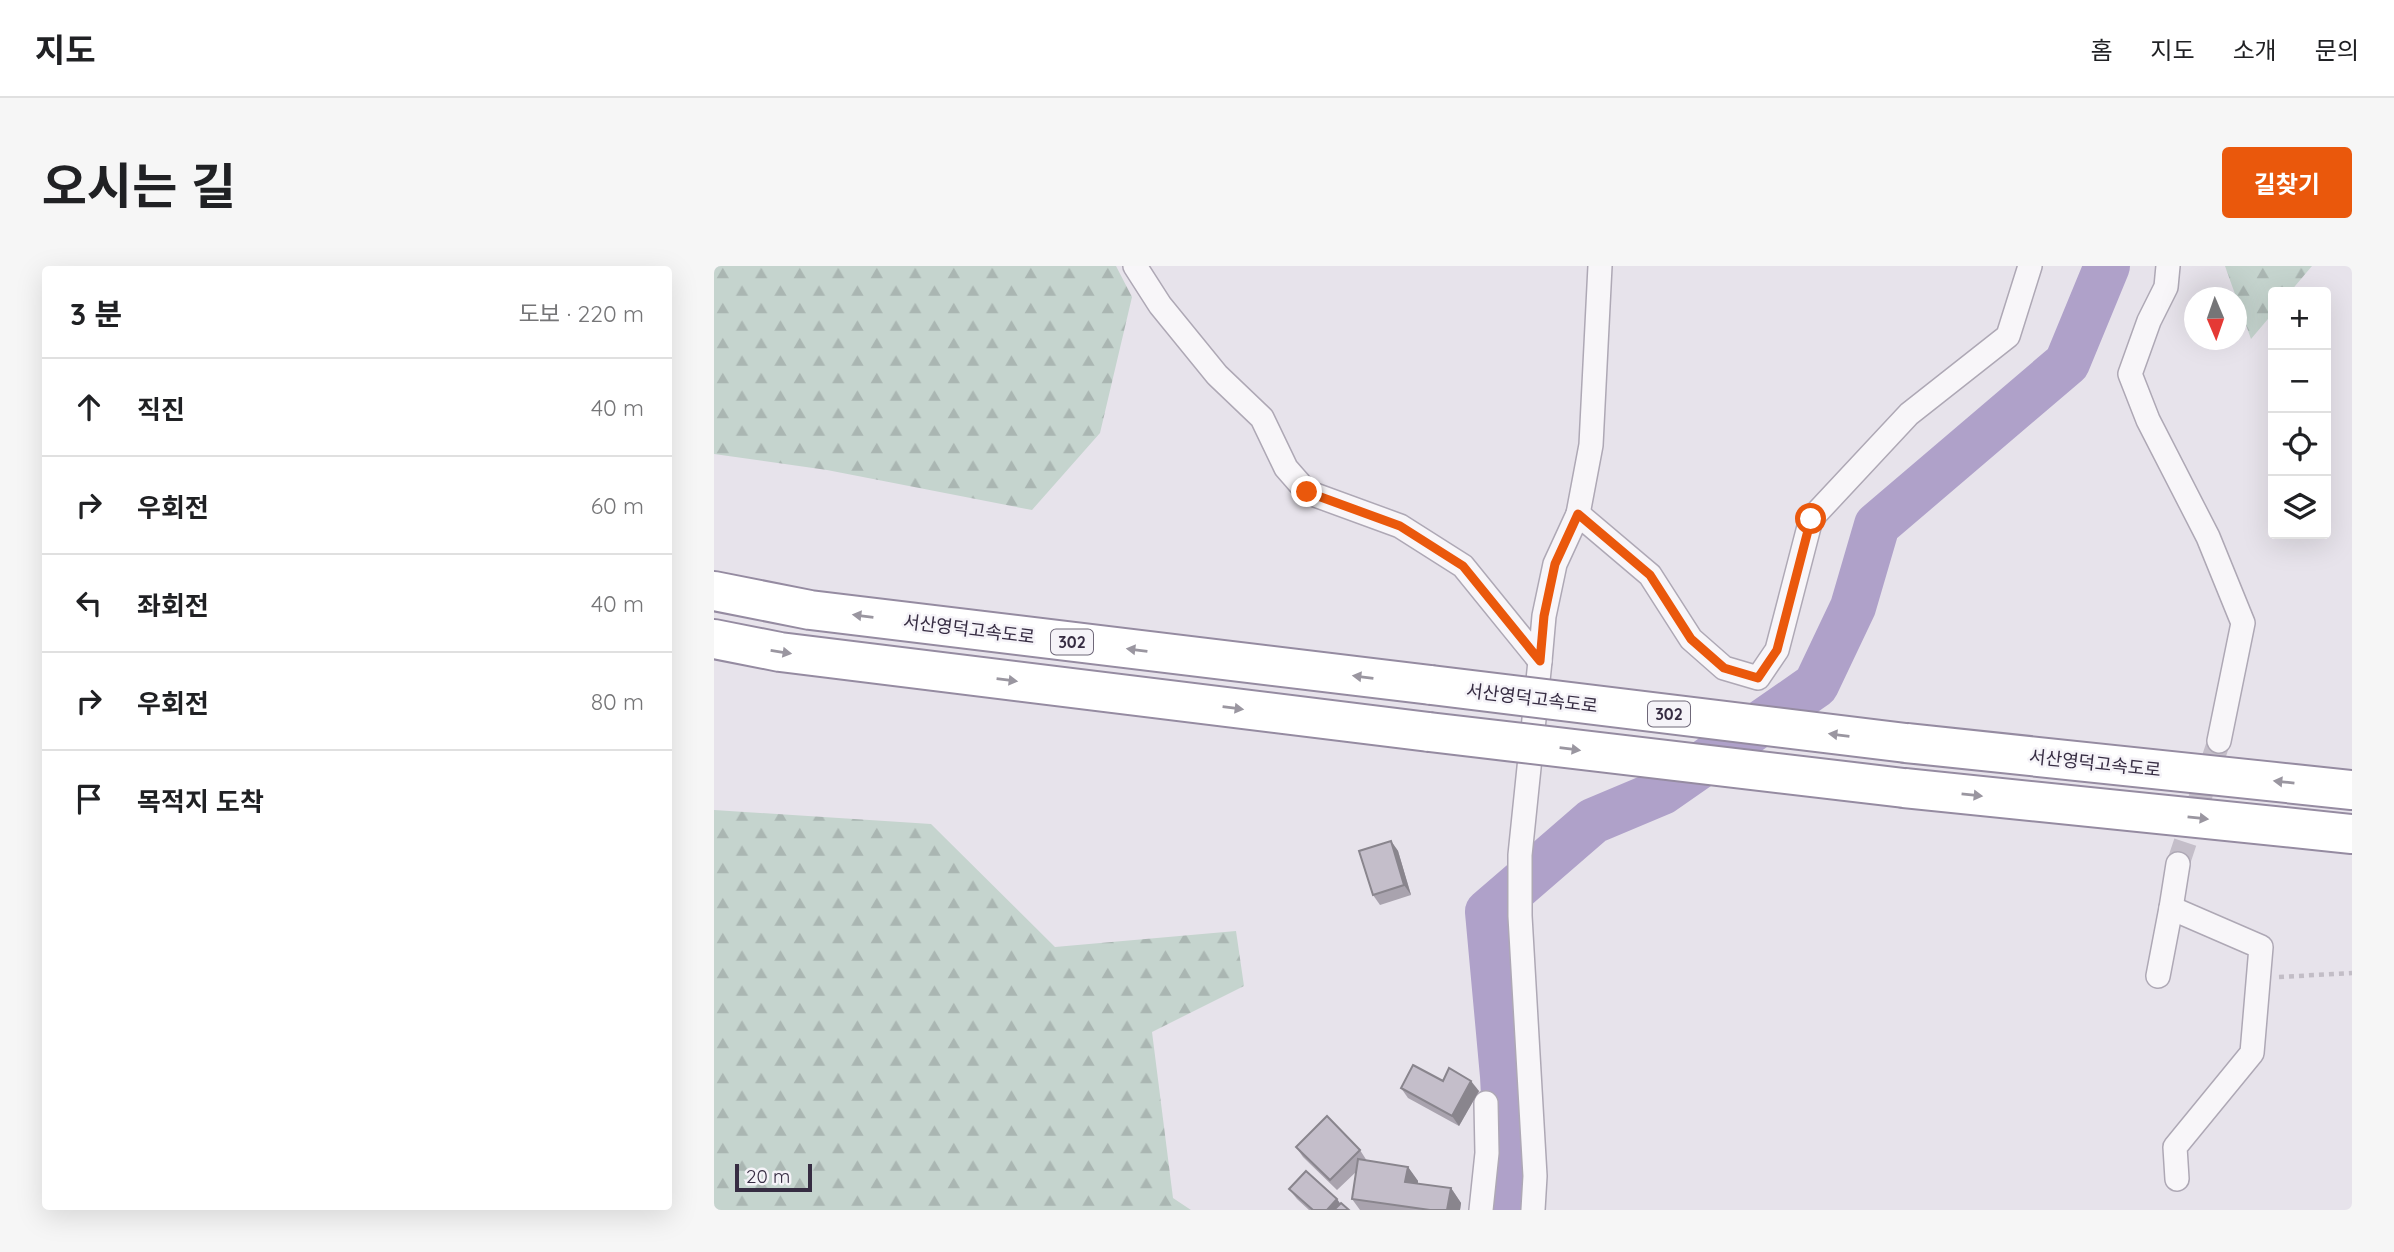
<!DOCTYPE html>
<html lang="ko">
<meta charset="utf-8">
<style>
:root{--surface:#fff;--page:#f6f6f6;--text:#202124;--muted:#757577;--line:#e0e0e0;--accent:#ea580c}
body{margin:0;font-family:Quicksand,"Noto Sans KR",sans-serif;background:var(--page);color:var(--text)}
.controls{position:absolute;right:21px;top:21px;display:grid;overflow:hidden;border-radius:7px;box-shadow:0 7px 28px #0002}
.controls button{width:63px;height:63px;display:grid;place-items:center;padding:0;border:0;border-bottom:2px solid var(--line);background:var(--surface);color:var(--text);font:35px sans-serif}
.compass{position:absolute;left:1470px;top:21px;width:63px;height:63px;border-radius:50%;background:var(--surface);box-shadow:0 7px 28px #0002;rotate:178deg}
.scale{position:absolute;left:21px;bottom:18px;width:77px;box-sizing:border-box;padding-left:7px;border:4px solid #362c42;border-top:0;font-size:19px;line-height:24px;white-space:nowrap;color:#362c42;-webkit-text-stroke:5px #f5f3f8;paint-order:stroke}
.stop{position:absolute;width:21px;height:21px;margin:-16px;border:5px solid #ea580c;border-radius:50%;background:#fff}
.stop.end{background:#ea580c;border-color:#fff;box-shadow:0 2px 7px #0008}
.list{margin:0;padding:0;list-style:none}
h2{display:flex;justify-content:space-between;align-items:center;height:91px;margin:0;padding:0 28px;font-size:30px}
h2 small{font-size:23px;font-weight:400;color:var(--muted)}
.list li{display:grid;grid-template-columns:46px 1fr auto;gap:21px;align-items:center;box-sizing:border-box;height:98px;padding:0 28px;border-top:2px solid var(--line)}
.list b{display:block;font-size:26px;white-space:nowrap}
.list em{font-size:23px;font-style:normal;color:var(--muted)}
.icon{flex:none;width:38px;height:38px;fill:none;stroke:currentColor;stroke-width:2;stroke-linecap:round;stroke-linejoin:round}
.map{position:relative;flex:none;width:1638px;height:944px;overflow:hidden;border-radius:7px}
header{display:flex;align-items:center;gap:42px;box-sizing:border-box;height:98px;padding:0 35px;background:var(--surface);border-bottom:2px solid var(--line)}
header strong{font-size:33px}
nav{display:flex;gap:38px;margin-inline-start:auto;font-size:24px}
.intro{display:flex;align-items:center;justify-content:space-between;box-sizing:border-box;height:168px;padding:0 42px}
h1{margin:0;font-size:49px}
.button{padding:18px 32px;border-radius:7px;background:var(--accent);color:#fff;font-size:24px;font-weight:700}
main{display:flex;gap:42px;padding:0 42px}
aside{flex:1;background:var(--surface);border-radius:7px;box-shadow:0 7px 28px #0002}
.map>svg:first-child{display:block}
.forest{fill:url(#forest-firs)}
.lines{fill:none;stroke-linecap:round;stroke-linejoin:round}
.river{stroke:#afa1c9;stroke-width:46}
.minor-tunnel{stroke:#c4bec9;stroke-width:23;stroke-dasharray:23 11;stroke-linecap:butt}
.minor-casing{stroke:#aea8b5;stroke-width:26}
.motorway-casing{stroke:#958ba1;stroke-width:42}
.path{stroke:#c2bdc6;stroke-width:4.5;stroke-dasharray:5 5;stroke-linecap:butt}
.minor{stroke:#f8f6f9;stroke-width:23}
.motorway{stroke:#fff;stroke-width:38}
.motorway-bridge-casing{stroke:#958ba1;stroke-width:42;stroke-linecap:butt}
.motorway-bridge{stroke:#fff;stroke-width:38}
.wall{fill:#a9a3ae}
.shaded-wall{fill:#89858d}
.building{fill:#c4beca;stroke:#89858d;stroke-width:2}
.oneway{fill:#9a96a0}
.route{stroke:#ea580c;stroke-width:9}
.labels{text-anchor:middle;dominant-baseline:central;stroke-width:5;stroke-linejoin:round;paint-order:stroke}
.shield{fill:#f5f3f8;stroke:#6f6879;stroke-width:2}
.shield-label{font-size:16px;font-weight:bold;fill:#362c42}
.street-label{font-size:18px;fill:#362c42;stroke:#f5f3f8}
</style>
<header>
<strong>지도</strong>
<nav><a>홈</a><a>지도</a><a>소개</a><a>문의</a></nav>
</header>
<div class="intro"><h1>오시는 길</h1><a class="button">길찾기</a></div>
<main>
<aside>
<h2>3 분<small>도보 · 220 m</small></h2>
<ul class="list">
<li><svg class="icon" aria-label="ahead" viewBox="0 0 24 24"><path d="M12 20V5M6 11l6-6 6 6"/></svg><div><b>직진</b></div><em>40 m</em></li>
<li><svg class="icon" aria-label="right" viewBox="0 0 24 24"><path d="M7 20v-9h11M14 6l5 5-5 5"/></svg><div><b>우회전</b></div><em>60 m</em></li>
<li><svg class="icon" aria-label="left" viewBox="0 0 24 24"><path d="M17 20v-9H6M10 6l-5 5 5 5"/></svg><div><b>좌회전</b></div><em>40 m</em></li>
<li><svg class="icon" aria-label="right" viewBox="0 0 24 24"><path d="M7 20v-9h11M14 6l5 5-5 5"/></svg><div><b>우회전</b></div><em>80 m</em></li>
<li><svg class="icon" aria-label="arrive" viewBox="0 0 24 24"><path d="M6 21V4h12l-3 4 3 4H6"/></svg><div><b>목적지 도착</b></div></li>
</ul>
</aside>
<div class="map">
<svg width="1638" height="944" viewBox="0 0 1638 944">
<defs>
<pattern id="forest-firs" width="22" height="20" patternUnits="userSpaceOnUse" patternTransform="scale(1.75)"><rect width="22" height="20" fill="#c5d4ce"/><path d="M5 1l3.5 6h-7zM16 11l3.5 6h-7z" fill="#aab6b2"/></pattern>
</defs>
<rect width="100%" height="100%" fill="#e7e3eb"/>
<g class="forest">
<polygon points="0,0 402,0 418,31 386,167 318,244 113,204 0,188"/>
<polygon points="1511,0 1598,0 1576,26 1559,26 1559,47 1537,73"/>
<polygon points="0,544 217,558 341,681 522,665 530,720 438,766 459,932 477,944 0,944"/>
</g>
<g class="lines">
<polyline class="river" points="796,944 789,810 774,646 879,555 948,526 1102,419 1139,341 1163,259 1353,97 1393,0"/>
<polyline class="minor-tunnel" points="1464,598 1505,475"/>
<defs>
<g id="minor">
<polyline points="421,0 446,39 503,109 548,152 572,202 593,226 686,260 749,300 826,395 830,350 841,298 864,248 936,309 977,373 1010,402 1044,412 1063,384 1097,253 1195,148 1294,70 1316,0"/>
<polyline points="1454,0 1452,21 1435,55 1416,108 1434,154 1494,271 1529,357 1505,475"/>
<polyline points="864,248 877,179 886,0"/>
<polyline points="1457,642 1464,598"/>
<polyline points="1444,710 1457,642 1547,681 1538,787 1461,881 1463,913"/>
<polyline points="767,944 773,887 772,837"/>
<polyline points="819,944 821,910 806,650 806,589 826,395"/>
</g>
<g id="motorway">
<polyline points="0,325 96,344 717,419"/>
<polyline points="0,373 66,386 715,466"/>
<polyline points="1192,477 1638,524"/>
<polyline points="1190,522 1638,568"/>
</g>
</defs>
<use href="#minor" class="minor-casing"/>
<use href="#motorway" class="motorway-casing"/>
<polyline class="path" points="1565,711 1638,707"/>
<use href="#minor" class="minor"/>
<use href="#motorway" class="motorway"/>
<defs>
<g id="motorway-bridge">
<polyline points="717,419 1192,477"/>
<polyline points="715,466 1190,522"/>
</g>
</defs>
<use href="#motorway-bridge" class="motorway-bridge-casing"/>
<use href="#motorway-bridge" class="motorway-bridge"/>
</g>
<g class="wall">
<polygon points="677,575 684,585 697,629 666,639 659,629"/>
<polygon points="729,815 765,825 745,860 694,832 687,822"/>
<polygon points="582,881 646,884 653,895 694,901 704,915 704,918 737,922 747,937 746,944 646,944 638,933 643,905 623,924 589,891"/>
<polygon points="575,923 623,933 626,937 635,944 595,944 583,933"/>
</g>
<g class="shaded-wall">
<polygon points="677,575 684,585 697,629 690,619"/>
<polygon points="757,815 765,825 745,860 738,850"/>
<polygon points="694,901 704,915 702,931 691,916"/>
<polygon points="737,922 747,937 746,944 733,944"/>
<polygon points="623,933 630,944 613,944"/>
</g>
<g class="building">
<polygon points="677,575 690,619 659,629 645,585"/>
<polygon points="699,799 729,815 735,802 757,815 738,850 687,822"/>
<polygon points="613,850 646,884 616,914 582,881"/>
<polygon points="644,893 694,901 691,916 737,922 733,944 716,944 638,933"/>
<polygon points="592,905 623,933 613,944 599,944 575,923"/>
<polygon points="627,937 635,944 620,944"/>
</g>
<defs><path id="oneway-solid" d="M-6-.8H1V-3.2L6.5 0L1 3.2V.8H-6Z" transform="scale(1.75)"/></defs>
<g class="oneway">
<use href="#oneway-solid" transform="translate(149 350) rotate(-173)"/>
<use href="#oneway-solid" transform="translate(423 384) rotate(-173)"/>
<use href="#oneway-solid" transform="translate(67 386) rotate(9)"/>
<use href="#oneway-solid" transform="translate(649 411) rotate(-173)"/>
<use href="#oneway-solid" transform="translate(293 414) rotate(7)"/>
<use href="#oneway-solid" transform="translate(519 442) rotate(7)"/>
<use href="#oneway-solid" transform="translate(1125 469) rotate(-173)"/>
<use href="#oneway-solid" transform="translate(856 483) rotate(7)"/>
<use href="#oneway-solid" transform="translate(1570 516) rotate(-174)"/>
<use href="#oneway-solid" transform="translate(1258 529) rotate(6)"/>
<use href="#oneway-solid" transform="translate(1484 552) rotate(6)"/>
</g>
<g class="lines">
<polyline class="route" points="593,226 686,260 749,300 826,395 830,350 841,298 864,248 936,309 977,373 1010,402 1044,412 1063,384 1097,253"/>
</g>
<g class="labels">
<g class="shield">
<rect x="337" y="363.5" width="42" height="25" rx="5"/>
<rect x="934" y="435.5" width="42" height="25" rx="5"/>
</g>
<g class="shield-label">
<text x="358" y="376">302</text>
<text x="955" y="448">302</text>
</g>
<g class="street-label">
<text transform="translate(255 363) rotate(7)">서산영덕고속도로</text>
<text transform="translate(818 432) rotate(7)">서산영덕고속도로</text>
<text transform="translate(1381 497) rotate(6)">서산영덕고속도로</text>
</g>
</g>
</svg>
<div class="controls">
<button>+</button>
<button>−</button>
<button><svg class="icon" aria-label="locate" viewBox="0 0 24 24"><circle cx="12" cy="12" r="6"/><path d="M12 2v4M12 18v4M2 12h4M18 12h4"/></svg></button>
<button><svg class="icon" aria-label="layers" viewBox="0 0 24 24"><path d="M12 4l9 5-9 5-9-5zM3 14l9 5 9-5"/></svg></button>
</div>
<svg class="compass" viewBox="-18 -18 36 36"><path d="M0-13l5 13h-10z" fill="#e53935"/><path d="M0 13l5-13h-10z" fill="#757577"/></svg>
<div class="scale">20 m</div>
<div class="stop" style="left:1097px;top:253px"></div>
<div class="stop end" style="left:593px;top:226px"></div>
</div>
</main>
